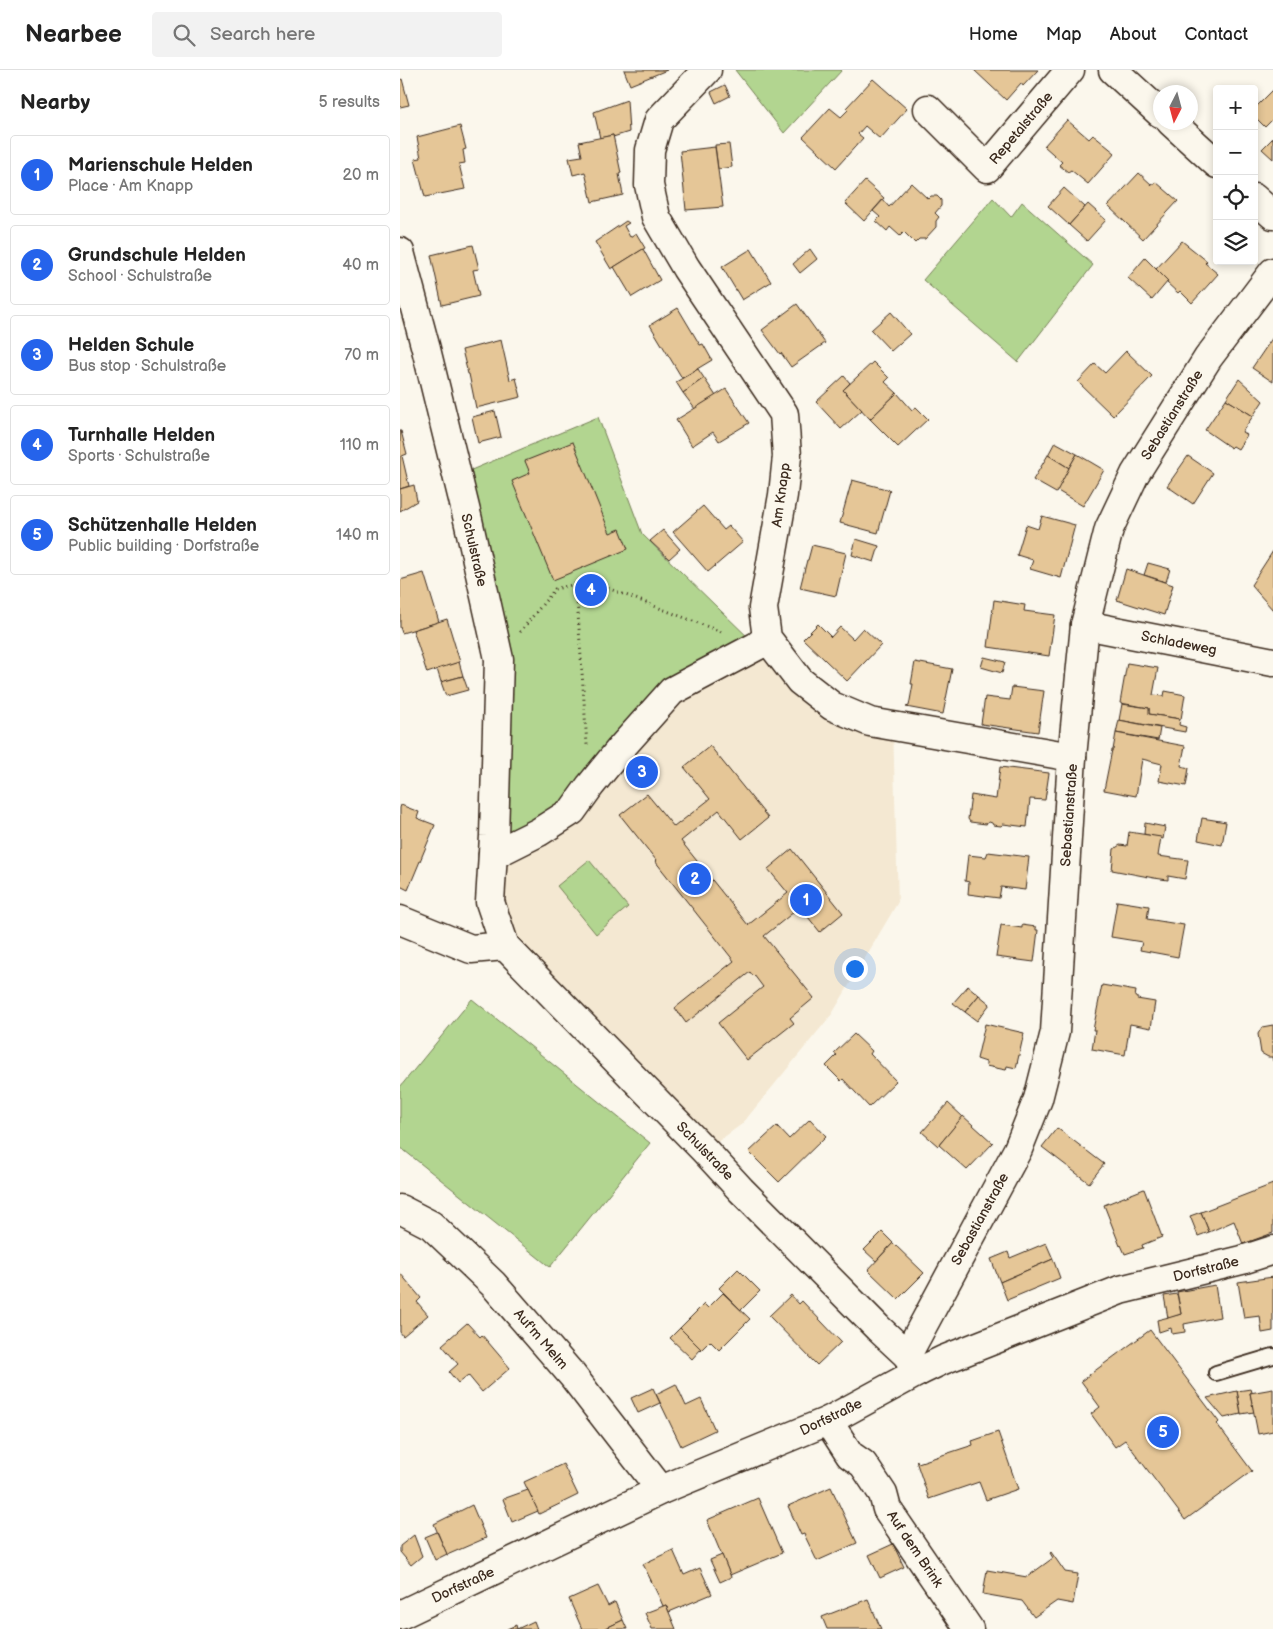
<!DOCTYPE html>
<meta charset="utf-8">
<style>
:root{--surface:#fff;--page:#f2f2f2;--text:#222;--muted:#767676;--line:#e0e0e0;--accent:#2563eb}
body{margin:0;font-family:"Balsamiq Sans",sans-serif;background:var(--page);color:var(--text)}
.controls{position:absolute;right:15px;top:15px;display:grid;overflow:hidden;border-radius:5px;box-shadow:0 2px 8px #0003}
.controls button{width:45px;height:45px;display:grid;place-items:center;padding:0;border:0;border-bottom:1px solid var(--line);background:var(--surface);color:var(--text);font:25px sans-serif}
.compass{position:absolute;left:753px;top:15px;width:45px;height:45px;border-radius:50%;background:var(--surface);box-shadow:0 2px 8px #0003;rotate:186deg}
.you{position:absolute;left:454px;top:898px;width:18px;height:18px;margin:-12px;border:4px solid #fff;border-radius:50%;background:#1a73e8;box-shadow:0 0 0 8px #1a73e833}
.badge{display:grid;place-items:center;width:32px;height:32px;border-radius:50%;background:var(--accent);color:#fff;font-size:16px;font-weight:700}
.pin{position:absolute;translate:-50% -50%;border:2px solid #fff;box-shadow:0 1px 5px #0006}
.list{margin:0;padding:0;list-style:none}
h2{display:flex;justify-content:space-between;align-items:center;height:65px;margin:0;padding:0 20px;font-size:21px}
h2 small{font-size:16px;font-weight:400;color:var(--muted)}
.list li{display:grid;grid-template-columns:32px 1fr auto;gap:15px;align-items:center;box-sizing:border-box;height:80px;margin:0 10px 10px;padding:0 10px;border:1px solid var(--line);border-radius:5px}
.list b{display:block;font-size:19px;white-space:nowrap}
.list p{margin:0;font-size:16px;white-space:nowrap;color:var(--muted)}
.list em{font-size:16px;font-style:normal;color:var(--muted)}
.icon{flex:none;width:28px;height:28px;fill:none;stroke:currentColor;stroke-width:2;stroke-linecap:round;stroke-linejoin:round}
.map{position:relative;flex:none;width:873px;height:1559px;overflow:hidden}
header{display:flex;align-items:center;gap:30px;box-sizing:border-box;height:70px;padding:0 25px;background:var(--surface);border-bottom:1px solid var(--line)}
header strong{font-size:24px}
nav{display:flex;gap:28px;margin-inline-start:auto;font-size:18px}
.search{width:350px;height:45px;background:var(--page);display:flex;align-items:center;gap:12px;box-sizing:border-box;padding:0 18px;border-radius:5px;color:var(--muted);font-size:19px}
main{display:flex}
aside{flex:1;background:var(--surface)}
.map>svg:first-child{display:block}
.built{fill:#f4e8d2}
.green{fill:#b2d590;stroke:#768057}
.building{fill:#e5c697;stroke:#3b2a1e}
.lines{fill:none;stroke-linecap:round;stroke-linejoin:round}
.lane-casing{stroke:#3b2a1e;stroke-width:18}
.street-casing{stroke:#3b2a1e;stroke-width:31}
.secondary-casing{stroke:#3b2a1e;stroke-width:31}
.path{stroke:#3b2a1e;stroke-width:3;stroke-dasharray:1 4;stroke-linecap:butt}
.lane{stroke:#fbf7ec;stroke-width:14}
.street{stroke:#fbf7ec;stroke-width:28}
.secondary{stroke:#fbf7ec;stroke-width:28}
.labels{text-anchor:middle;dominant-baseline:central;stroke-width:5;stroke-linejoin:round;paint-order:stroke}
.street-label{font-size:14px;fill:#3b2a1e;stroke:#fbf7ec}
</style>
<header>
<strong>Nearbee</strong>
<div class="search"><svg class="icon" aria-label="search" viewBox="0 0 24 24"><circle cx="10" cy="10" r="6"/><path d="M15 15l6 6"/></svg>Search here</div>
<nav><a>Home</a><a>Map</a><a>About</a><a>Contact</a></nav>
</header>
<main>
<aside>
<h2>Nearby<small>5 results</small></h2>
<ul class="list">
<li><span class="badge">1</span><div><b>Marienschule Helden</b><p>Place · Am Knapp</p></div><em>20 m</em></li>
<li><span class="badge">2</span><div><b>Grundschule Helden</b><p>School · Schulstraße</p></div><em>40 m</em></li>
<li><span class="badge">3</span><div><b>Helden Schule</b><p>Bus stop · Schulstraße</p></div><em>70 m</em></li>
<li><span class="badge">4</span><div><b>Turnhalle Helden</b><p>Sports · Schulstraße</p></div><em>110 m</em></li>
<li><span class="badge">5</span><div><b>Schützenhalle Helden</b><p>Public building · Dorfstraße</p></div><em>140 m</em></li>
</ul>
</aside>
<div class="map">
<svg width="873" height="1559" viewBox="0 0 873 1559">
<rect width="100%" height="100%" fill="#fbf7ec"/>
<filter id="ink" filterUnits="userSpaceOnUse"><feTurbulence type="fractalNoise" baseFrequency=".02" numOctaves="2"/><feDisplacementMap in="SourceGraphic" scale="10" xChannelSelector="R" yChannelSelector="G"/><feConvolveMatrix kernelMatrix="1 2 1 2 8 2 1 2 1" color-interpolation-filters="sRGB"/></filter>
<g filter="url(#ink)">
<polygon class="built" points="367,568 400,611 493,657 498,832 432,944 342,1054 305,1081 105,876 93,785 272,621"/>
<g class="green">
<polygon points="335,0 442,0 384,63"/>
<polygon points="593,128 611,147 622,132 693,195 618,292 523,210"/>
<polygon points="198,347 242,464 357,576 272,621 172,741 93,785 99,589 57,406"/>
<polygon points="189,790 228,837 196,864 157,816"/>
<polygon points="72,929 250,1073 150,1197 0,1077 0,1017"/>
</g>
<g class="building">
<polygon points="224,0 267,0 230,15"/>
<polygon points="574,0 638,0 623,16 621,13 606,30"/>
<polygon points="2,9 9,35 0,37 0,10"/>
<polygon points="473,9 507,39 480,69 465,56 458,64 463,68 436,98 403,67 430,38 441,47 448,40 446,38"/>
<polygon points="325,15 330,26 316,33 311,22"/>
<polygon points="873,20 873,49 865,57 854,46 854,39"/>
<polygon points="227,30 229,62 213,67 213,65 200,68 194,42"/>
<polygon points="667,50 689,69 693,65 715,83 688,114 671,100 668,102 659,95 662,92 644,76"/>
<polygon points="60,56 66,79 63,80 65,93 59,94 65,119 25,127 15,89 21,88 17,67"/>
<polygon points="213,65 221,103 219,104 223,125 192,132 185,102 173,105 169,88 182,86 179,72"/>
<polygon points="873,68 873,89 862,79"/>
<polygon points="329,74 332,97 318,99 315,75"/>
<polygon points="315,77 323,137 286,140 280,81"/>
<polygon points="739,103 752,115 756,112 778,131 743,169 708,136"/>
<polygon points="465,111 484,128 464,151 445,133"/>
<polygon points="511,113 528,129 531,126 537,126 541,130 541,136 535,143 539,147 536,151 536,157 525,169 519,169 515,173 504,162 500,166 490,157 487,161 476,151 480,147 473,141 483,130 489,137"/>
<polygon points="664,118 685,137 669,155 648,136"/>
<polygon points="688,134 706,150 687,171 669,155"/>
<polygon points="226,151 229,153 224,156 230,167 236,163 245,178 211,199 195,172"/>
<polygon points="782,171 807,191 805,193 818,204 792,233 780,221 778,223 767,213 768,211 756,199"/>
<polygon points="73,175 79,199 73,200 79,226 42,235 31,185"/>
<polygon points="243,179 260,210 232,227 214,197"/>
<polygon points="351,179 371,212 342,230 322,197"/>
<polygon points="410,179 417,189 400,203 393,194"/>
<polygon points="745,188 768,211 752,230 728,208"/>
<polygon points="397,234 425,273 391,297 381,283 380,284 362,260"/>
<polygon points="278,238 300,275 303,274 312,290 282,308 250,255"/>
<polygon points="491,242 510,264 491,281 471,260"/>
<polygon points="873,267 873,312 852,298"/>
<polygon points="101,270 110,310 116,308 121,327 76,338 69,304 68,304 62,280"/>
<polygon points="726,281 752,306 713,346 678,312 695,294 705,303"/>
<polygon points="473,292 489,308 485,312 497,323 470,349 443,320"/>
<polygon points="298,299 304,308 283,323 276,312"/>
<polygon points="444,306 450,313 443,320 462,340 441,359 416,332"/>
<polygon points="304,308 316,326 295,339 283,323"/>
<polygon points="839,309 863,331 853,346 826,329"/>
<polygon points="326,319 349,353 319,371 313,362 292,376 276,350"/>
<polygon points="497,323 512,340 516,337 528,349 498,377 470,349"/>
<polygon points="826,329 853,346 842,362 847,365 838,379 833,376 831,378 805,360"/>
<polygon points="95,341 101,367 78,373 72,347"/>
<polygon points="0,361 1,361 7,384 2,386 9,416 0,419"/>
<polygon points="173,372 210,463 220,459 228,479 153,510 112,411 130,403 125,391"/>
<polygon points="655,372 677,384 669,398 648,385"/>
<polygon points="677,384 704,400 683,436 656,420"/>
<polygon points="648,385 669,398 656,423 633,410"/>
<polygon points="788,386 813,403 793,434 767,416"/>
<polygon points="452,410 490,420 478,463 440,453"/>
<polygon points="14,415 17,431 0,441 0,419"/>
<polygon points="303,436 324,460 329,456 343,472 308,502 273,462"/>
<polygon points="642,446 675,455 661,508 630,499 633,490 617,485 626,455 638,459"/>
<polygon points="263,460 280,479 269,489 250,471"/>
<polygon points="456,469 479,476 474,492 452,485"/>
<polygon points="412,475 446,483 436,526 400,518 407,490 408,490"/>
<polygon points="873,481 873,540 851,515"/>
<polygon points="748,493 770,499 766,512 744,505"/>
<polygon points="726,499 773,515 764,545 717,530"/>
<polygon points="24,503 39,552 2,563 0,557 0,510"/>
<polygon points="594,530 625,535 624,541 655,545 649,586 588,577"/>
<polygon points="47,549 60,592 27,603 13,560"/>
<polygon points="418,554 431,567 440,557 453,569 463,558 481,575 447,611 403,569"/>
<polygon points="584,587 605,592 602,603 581,597"/>
<polygon points="59,592 63,606 41,612 37,599"/>
<polygon points="515,592 552,599 543,644 506,637 509,636 513,614 511,614"/>
<polygon points="727,593 758,598 753,625 764,626 765,621 785,625 781,649 749,644 749,638 720,633"/>
<polygon points="63,606 68,620 46,626 41,612"/>
<polygon points="612,617 644,621 638,662 581,654 585,627 610,630"/>
<polygon points="722,634 749,638 749,644 780,649 779,655 786,657 785,662 719,650"/>
<polygon points="719,650 760,658 758,670 716,663"/>
<polygon points="716,663 785,676 781,696 789,698 786,716 759,711 762,694 742,689 736,726 704,720 712,680 713,680"/>
<polygon points="310,676 368,748 342,769 319,740 281,771 348,855 388,823 368,799 392,779 443,843 420,862 400,837 364,866 414,928 390,948 394,953 347,990 318,953 363,917 354,905 353,906 350,902 286,953 275,938 334,891 255,791 256,790 220,745 247,724 274,757 310,729 284,697"/>
<polygon points="600,697 649,703 645,730 630,729 627,757 603,754 601,756 593,755 592,753 589,752 586,754 570,752 568,749 571,725 596,729"/>
<polygon points="1,735 19,742 17,748 35,755 8,820 0,816 0,738"/>
<polygon points="802,748 826,752 822,775 798,770"/>
<polygon points="745,753 765,757 763,769 744,764"/>
<polygon points="729,762 761,767 758,786 788,790 785,809 768,806 768,810 754,808 712,800 714,779 720,775 727,776"/>
<polygon points="588,782 629,787 625,820 601,817 599,828 568,824 569,812 565,811 568,785 586,787"/>
<polygon points="717,831 749,836 747,849 784,855 778,887 740,880 742,872 711,867"/>
<polygon points="601,855 622,858 622,855 636,857 636,860 638,860 634,892 596,887"/>
<polygon points="702,915 736,921 735,927 737,927 737,929 755,932 751,958 730,954 725,985 692,979 695,960 693,960"/>
<polygon points="568,916 579,925 565,942 553,933"/>
<polygon points="579,925 590,934 577,951 565,942"/>
<polygon points="585,954 624,963 616,998 607,996 606,1000 586,996 586,992 577,989"/>
<polygon points="873,955 873,991 872,987 868,987 861,983 858,964 862,957"/>
<polygon points="454,964 472,981 470,984 496,1011 469,1037 443,1009 441,1011 426,996 437,985 434,983"/>
<polygon points="548,1033 563,1047 538,1076 522,1062"/>
<polygon points="563,1046 593,1073 567,1100 539,1075"/>
<polygon points="410,1049 426,1066 379,1112 349,1082 377,1056 389,1069"/>
<polygon points="657,1058 704,1094 689,1113 642,1077"/>
<polygon points="873,1114 873,1163 843,1174 834,1151 809,1162 801,1142"/>
<polygon points="744,1119 762,1167 742,1175 743,1178 725,1184 721,1175 720,1176 704,1135"/>
<polygon points="801,1142 809,1162 798,1166 790,1146"/>
<polygon points="482,1162 493,1173 476,1191 464,1180"/>
<polygon points="493,1173 524,1203 498,1229 468,1200"/>
<polygon points="646,1173 653,1189 600,1212 591,1189 608,1182 610,1188"/>
<polygon points="653,1189 660,1208 607,1230 600,1212"/>
<polygon points="338,1199 360,1221 341,1240 319,1218"/>
<polygon points="0,1203 21,1228 17,1232 28,1245 3,1266 0,1262"/>
<polygon points="873,1207 873,1261 862,1263 860,1246 844,1248 838,1212"/>
<polygon points="815,1215 820,1247 784,1254 785,1262 772,1264 771,1258 759,1262 757,1250 781,1244 777,1222"/>
<polygon points="323,1223 350,1249 319,1280 310,1271 301,1280 280,1258 304,1234 308,1238"/>
<polygon points="777,1224 781,1244 768,1248 764,1226"/>
<polygon points="391,1225 399,1234 402,1231 441,1272 417,1295 369,1246"/>
<polygon points="67,1253 80,1267 82,1265 110,1298 82,1322 68,1305 58,1313 49,1302 58,1294 42,1275"/>
<polygon points="280,1258 301,1279 292,1289 270,1268"/>
<polygon points="750,1260 819,1352 817,1354 852,1401 785,1450 725,1370 715,1377 691,1344 700,1337 681,1311"/>
<polygon points="276,1314 286,1336 301,1329 315,1360 281,1376 256,1324"/>
<polygon points="253,1318 260,1333 238,1343 231,1328"/>
<polygon points="851,1319 852,1322 850,1323 854,1342 841,1344 837,1321"/>
<polygon points="873,1319 873,1361 858,1364 850,1323"/>
<polygon points="837,1321 841,1344 824,1348 807,1328"/>
<polygon points="598,1362 618,1419 586,1430 579,1412 529,1429 516,1391 517,1390 518,1393 573,1375 572,1371"/>
<polygon points="163,1394 178,1425 139,1444 124,1412"/>
<polygon points="431,1417 457,1473 417,1491 404,1464 401,1465 388,1436"/>
<polygon points="128,1420 138,1441 112,1452 103,1429"/>
<polygon points="358,1428 382,1483 330,1505 307,1450"/>
<polygon points="72,1435 86,1468 47,1485 34,1454"/>
<polygon points="37,1462 47,1484 35,1490 25,1467"/>
<polygon points="14,1465 22,1486 11,1495 0,1482 0,1476"/>
<polygon points="493,1474 504,1497 480,1508 469,1485"/>
<polygon points="273,1480 284,1505 300,1498 312,1524 269,1542 266,1535 263,1536 260,1529 243,1494"/>
<polygon points="651,1482 665,1502 678,1504 673,1534 657,1531 634,1547 622,1531 583,1524 587,1500 627,1507 653,1488 650,1483"/>
<polygon points="322,1485 331,1507 320,1512 310,1490"/>
<polygon points="198,1516 208,1536 215,1532 223,1550 204,1559 182,1559 169,1529"/>
<polygon points="468,1529 481,1559 427,1559 422,1547"/>
<polygon points="266,1535 276,1559 252,1559 245,1543"/>
<polygon points="223,1550 227,1559 204,1559"/>
<polygon points="134,1551 137,1559 107,1559 116,1555 117,1559"/>
</g>
<g class="lines">
<defs>
<polyline id="lane" points="816,1303 873,1286"/>
<g id="street">
<polyline points="307,0 259,50 250,80 249,115 256,147 286,198 384,344 387,386 383,425 363,538 367,568 400,611 432,636 470,652 672,687"/>
<polyline points="528,39 587,98 670,0"/>
<polyline points="0,182 26,279 68,450 99,589 94,766 90,832 105,876 305,1081 341,1120 478,1258 507,1285 518,1302"/>
<polyline points="685,555 873,592"/>
<polyline points="93,785 139,762 172,741 190,716 221,678 272,621 357,576 367,568"/>
<polyline points="0,850 71,879 105,876"/>
<polyline points="0,1139 31,1155 93,1214 172,1305 261,1420"/>
<polyline points="507,1285 618,1079 638,1029 655,962 672,687 685,555 709,459 735,404 808,288 873,202"/>
<polyline points="428,1351 450,1385 463,1394 483,1424 487,1439 569,1559"/>
<polyline points="0,1545 261,1420 428,1351 518,1302 543,1290 720,1220 842,1190 873,1180"/>
</g>
<g id="secondary">
<polyline points="713,0 760,43"/>
<polyline points="771,52 817,94"/>
<polyline points="854,128 873,145"/>
</g>
</defs>
<use href="#lane" class="lane-casing"/>
<use href="#street" class="street-casing"/>
<use href="#secondary" class="secondary-casing"/>
<g class="path">
<polyline points="176,514 187,675"/>
<polyline points="120,562 155,519 176,514 197,514 324,563"/>
</g>
<use href="#lane" class="lane"/>
<use href="#street" class="street"/>
<use href="#secondary" class="secondary"/>
</g>
</g>
<g class="labels">
<g class="street-label">
<text transform="translate(621 58) rotate(-50)">Repetalstraße</text>
<text transform="translate(772 345) rotate(-58)">Sebastianstraße</text>
<text transform="translate(381 425) rotate(-82)">Am Knapp</text>
<text transform="translate(74 480) rotate(77)">Schulstraße</text>
<text transform="translate(779 573) rotate(11)">Schladeweg</text>
<text transform="translate(669 745) rotate(-86)">Sebastianstraße</text>
<text transform="translate(305 1081) rotate(46)">Schulstraße</text>
<text transform="translate(580 1149) rotate(-61)">Sebastianstraße</text>
<text transform="translate(806 1199) rotate(-14)">Dorfstraße</text>
<text transform="translate(141 1269) rotate(49)">Auf'm Melm</text>
<text transform="translate(431 1347) rotate(-26)">Dorfstraße</text>
<text transform="translate(515 1479) rotate(56)">Auf dem Brink</text>
<text transform="translate(63 1515) rotate(-25)">Dorfstraße</text>
</g>
</g>
</svg>
<div class="controls">
<button>+</button>
<button>−</button>
<button><svg class="icon" aria-label="locate" viewBox="0 0 24 24"><circle cx="12" cy="12" r="6"/><path d="M12 2v4M12 18v4M2 12h4M18 12h4"/></svg></button>
<button><svg class="icon" aria-label="layers" viewBox="0 0 24 24"><path d="M12 4l9 5-9 5-9-5zM3 14l9 5 9-5"/></svg></button>
</div>
<svg class="compass" viewBox="-18 -18 36 36"><path d="M0-13l5 13h-10z" fill="#e53935"/><path d="M0 13l5-13h-10z" fill="#767676"/></svg>
<div class="you"></div>
<div class="pin badge" style="left:406px;top:830px">1</div>
<div class="pin badge" style="left:295px;top:809px">2</div>
<div class="pin badge" style="left:242px;top:702px">3</div>
<div class="pin badge" style="left:191px;top:520px">4</div>
<div class="pin badge" style="left:763px;top:1362px">5</div>
</div>
</main>
